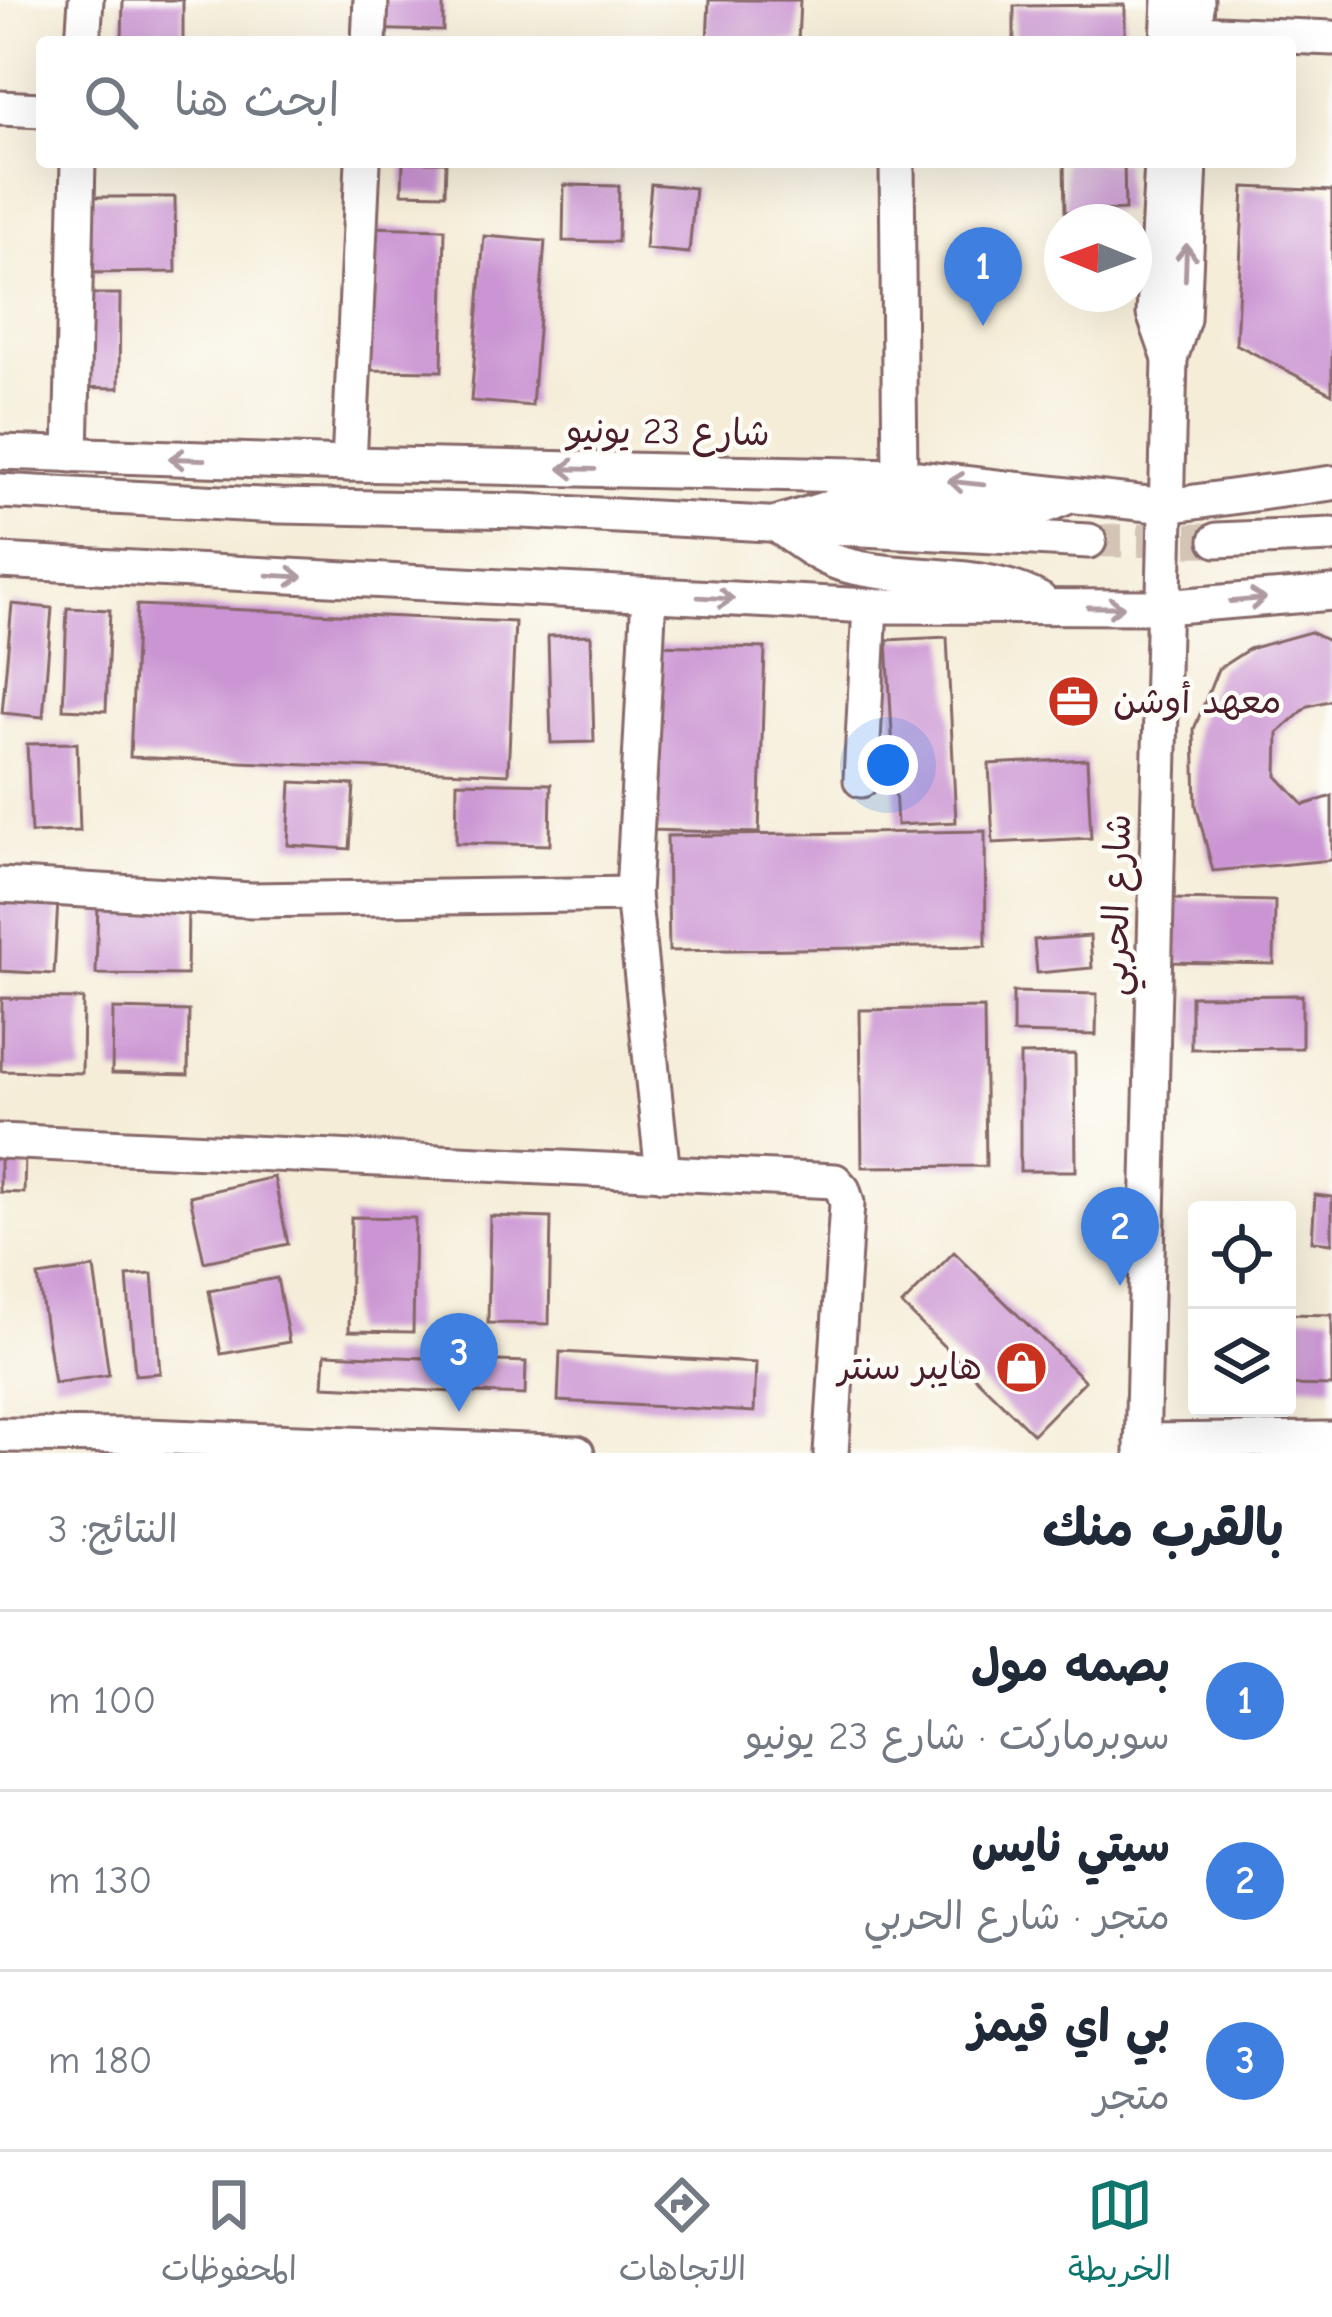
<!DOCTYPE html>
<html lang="ar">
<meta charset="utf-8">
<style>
:root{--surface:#fff;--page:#f6f6f7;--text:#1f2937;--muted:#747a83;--line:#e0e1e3;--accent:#0f766e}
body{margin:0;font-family:"Comic Neue","Playpen Sans Arabic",sans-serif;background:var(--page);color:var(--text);direction:rtl}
.controls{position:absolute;right:36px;bottom:36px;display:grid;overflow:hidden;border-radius:12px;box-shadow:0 12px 48px #0002}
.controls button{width:108px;height:108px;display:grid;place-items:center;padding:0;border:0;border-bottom:3px solid var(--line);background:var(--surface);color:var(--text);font:60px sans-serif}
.compass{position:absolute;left:1044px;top:204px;width:108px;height:108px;border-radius:50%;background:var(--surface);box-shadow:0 12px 48px #0002;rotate:271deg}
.you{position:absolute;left:888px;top:765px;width:42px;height:42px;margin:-30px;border:9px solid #fff;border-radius:50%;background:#1a73e8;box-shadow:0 0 0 18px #1a73e833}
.badge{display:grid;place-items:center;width:78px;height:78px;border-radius:50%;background:var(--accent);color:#fff;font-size:39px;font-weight:700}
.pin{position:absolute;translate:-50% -99px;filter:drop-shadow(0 3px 6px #0008)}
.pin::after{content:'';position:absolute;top:63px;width:42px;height:36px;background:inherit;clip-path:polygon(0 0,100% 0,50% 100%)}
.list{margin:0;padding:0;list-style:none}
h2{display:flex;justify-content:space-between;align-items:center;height:156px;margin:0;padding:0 48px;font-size:51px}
h2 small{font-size:39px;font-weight:400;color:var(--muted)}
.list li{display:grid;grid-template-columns:78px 1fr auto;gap:36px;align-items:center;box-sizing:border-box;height:180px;padding:0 48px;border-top:3px solid var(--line)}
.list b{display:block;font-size:45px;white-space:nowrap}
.list p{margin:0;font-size:39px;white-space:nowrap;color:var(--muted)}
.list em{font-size:39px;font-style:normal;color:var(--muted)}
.icon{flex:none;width:66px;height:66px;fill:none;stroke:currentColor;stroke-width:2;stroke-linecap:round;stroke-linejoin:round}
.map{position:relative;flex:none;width:1332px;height:1453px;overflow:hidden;direction:ltr}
.search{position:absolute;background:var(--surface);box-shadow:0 12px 48px #0002;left:36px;right:36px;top:36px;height:132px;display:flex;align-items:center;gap:30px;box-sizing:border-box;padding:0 42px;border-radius:12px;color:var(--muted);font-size:45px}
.sheet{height:696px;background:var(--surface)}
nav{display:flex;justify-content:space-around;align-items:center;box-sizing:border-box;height:168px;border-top:3px solid var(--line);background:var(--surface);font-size:33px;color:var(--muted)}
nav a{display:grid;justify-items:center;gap:6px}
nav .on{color:var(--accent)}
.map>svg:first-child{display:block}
.building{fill:#cb94d3}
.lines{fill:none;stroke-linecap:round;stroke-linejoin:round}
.minor-tunnel{stroke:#d3c4b5;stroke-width:33;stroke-dasharray:33 16;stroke-linecap:butt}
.minor-casing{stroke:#866768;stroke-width:39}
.minor{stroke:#fff;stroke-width:33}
.oneway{stroke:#ae9aa0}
.labels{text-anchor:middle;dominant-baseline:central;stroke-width:9;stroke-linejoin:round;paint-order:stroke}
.street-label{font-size:36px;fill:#4a1f2b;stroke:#fdfcf7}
.poi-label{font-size:36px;fill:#4a1f2b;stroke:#fdfcf7;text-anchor:start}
</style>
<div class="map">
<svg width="1332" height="1453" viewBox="0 0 1332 1453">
<rect width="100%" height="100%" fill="#fdfcf7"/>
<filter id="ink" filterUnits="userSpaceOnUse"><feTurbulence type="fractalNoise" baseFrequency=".00833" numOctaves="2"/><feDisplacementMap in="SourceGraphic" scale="24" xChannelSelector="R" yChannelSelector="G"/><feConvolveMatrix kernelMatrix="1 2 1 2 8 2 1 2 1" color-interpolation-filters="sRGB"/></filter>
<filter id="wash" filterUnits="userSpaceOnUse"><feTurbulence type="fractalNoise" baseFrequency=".004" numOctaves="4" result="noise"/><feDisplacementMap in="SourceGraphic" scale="48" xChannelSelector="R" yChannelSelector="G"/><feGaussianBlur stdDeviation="2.7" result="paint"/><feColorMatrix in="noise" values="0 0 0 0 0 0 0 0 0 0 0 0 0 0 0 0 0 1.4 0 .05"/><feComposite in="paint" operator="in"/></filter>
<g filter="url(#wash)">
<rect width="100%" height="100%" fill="#f5edd8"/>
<g id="blocks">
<g class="building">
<polygon points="123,0 183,0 183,42 122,41"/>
<polygon points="353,0 443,0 443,31 352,29"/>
<polygon points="709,0 800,0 798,42 707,42"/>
<polygon points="1125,5 1125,42 1014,42 1014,6"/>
<polygon points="403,162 446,162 445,194 402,193"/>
<polygon points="1064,162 1124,162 1125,210 1065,212"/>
<polygon points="651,184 695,188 689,253 645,249"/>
<polygon points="564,185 619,186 618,242 563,241"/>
<polygon points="1244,187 1332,191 1332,394 1236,344"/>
<polygon points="77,197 175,197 176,272 77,273"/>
<polygon points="366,227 445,229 442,371 364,370"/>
<polygon points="484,236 545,241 532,406 471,401"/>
<polygon points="65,294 120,294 119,388 64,387"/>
<polygon points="12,604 52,608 43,717 2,713"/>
<polygon points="137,605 515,622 508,774 130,757"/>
<polygon points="67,608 110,610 106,711 63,709"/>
<polygon points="1310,632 1332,643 1332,700 1308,706 1278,733 1277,776 1304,805 1332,796 1332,860 1213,871 1196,805 1194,729 1218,669 1249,649"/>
<polygon points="591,635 594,742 551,743 548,636"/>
<polygon points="947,637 956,822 897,825 887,640"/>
<polygon points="654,645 765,648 759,833 648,830"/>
<polygon points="77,743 80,831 31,833 27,744"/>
<polygon points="1087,759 1091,838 993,843 989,764"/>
<polygon points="291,782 354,785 350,849 288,845"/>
<polygon points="457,782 551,784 550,845 456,843"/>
<polygon points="985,831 986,946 669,951 667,836"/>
<polygon points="0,897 58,900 54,974 0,971"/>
<polygon points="1169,899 1275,901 1274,964 1168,962"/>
<polygon points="98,903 188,904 187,975 96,974"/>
<polygon points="1090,936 1092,968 1037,973 1034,940"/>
<polygon points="1013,992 1097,994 1096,1035 1013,1033"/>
<polygon points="1302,995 1302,1048 1191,1049 1191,996"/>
<polygon points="2,998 83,999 82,1073 1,1071"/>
<polygon points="984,1008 986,1166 862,1167 860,1010"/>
<polygon points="113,1009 189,1011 188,1075 112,1073"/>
<polygon points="1075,1054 1076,1171 1020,1171 1020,1055"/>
<polygon points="0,1152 25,1152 24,1193 0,1192"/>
<polygon points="274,1177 288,1244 204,1262 190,1196"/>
<polygon points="1315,1195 1332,1197 1332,1243 1312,1241"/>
<polygon points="490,1216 551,1218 549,1324 488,1323"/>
<polygon points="351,1217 415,1218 413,1332 349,1331"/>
<polygon points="954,1252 1085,1381 1033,1434 902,1305"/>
<polygon points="94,1268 109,1375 54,1383 38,1276"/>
<polygon points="152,1274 160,1373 135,1375 127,1276"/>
<polygon points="277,1278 289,1342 221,1354 209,1291"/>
<polygon points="1287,1314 1332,1315 1332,1386 1287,1385"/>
<polygon points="560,1352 756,1363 754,1412 558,1401"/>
<polygon points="325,1354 526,1362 525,1395 323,1386"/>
</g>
</g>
</g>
<g filter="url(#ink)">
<use href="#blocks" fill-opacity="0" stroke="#866768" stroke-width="3"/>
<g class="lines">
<polyline class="minor-tunnel" points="1089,541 1217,540"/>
<defs>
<g id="minor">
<polyline points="1196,32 1332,38"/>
<polyline points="83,42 86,0"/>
<polyline points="369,42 371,0"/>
<polyline points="1168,42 1170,0"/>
<polyline points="1195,42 1197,0"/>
<polyline points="0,108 42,110"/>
<polyline points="897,162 900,476"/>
<polyline points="1162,162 1154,314 1170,359"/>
<polyline points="0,452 349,464 900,476 1166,506 1332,483"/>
<polyline points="71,455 78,162"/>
<polyline points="349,464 363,162"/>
<polyline points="0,491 280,506 523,511 1089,541"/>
<polyline points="1217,540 1332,535"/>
<polyline points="0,561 870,606 1163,607 1332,593"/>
<polyline points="649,595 633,894 663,1174"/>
<path d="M1040,600C980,567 904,583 839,563C817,556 794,537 775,524L844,503L1025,514L1065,498"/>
<polyline points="861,780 870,606"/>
<polyline points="0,885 252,900 633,894"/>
<polyline points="0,1141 835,1181 843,1190 847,1203 831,1453"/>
<polyline points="0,1435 147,1436 577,1453"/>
<polyline points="1142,1441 1332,1439"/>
<polyline points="1142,1453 1170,359 1183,319 1190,162"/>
</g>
</defs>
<use href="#minor" class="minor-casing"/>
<use href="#minor" class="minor"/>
</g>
<defs><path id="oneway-shaft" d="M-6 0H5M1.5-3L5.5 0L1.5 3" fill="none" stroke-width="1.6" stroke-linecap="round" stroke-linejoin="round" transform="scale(3)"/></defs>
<g class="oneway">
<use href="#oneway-shaft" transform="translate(1186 262) rotate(-88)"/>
<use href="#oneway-shaft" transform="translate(187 459) rotate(-178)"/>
<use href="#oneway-shaft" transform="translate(577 469) rotate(-179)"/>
<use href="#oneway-shaft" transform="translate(966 483) rotate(-174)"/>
<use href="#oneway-shaft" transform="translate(285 576) rotate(3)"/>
<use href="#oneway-shaft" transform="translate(716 598) rotate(3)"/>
<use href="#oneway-shaft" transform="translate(1248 600) rotate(-5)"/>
<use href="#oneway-shaft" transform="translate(1106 607)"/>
</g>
</g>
<defs>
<symbol id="office-disc" viewBox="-11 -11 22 22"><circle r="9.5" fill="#c8321e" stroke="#fdfcf7"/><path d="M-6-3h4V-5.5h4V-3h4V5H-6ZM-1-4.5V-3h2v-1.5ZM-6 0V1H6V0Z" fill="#fff"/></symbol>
<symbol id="shop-disc" viewBox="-11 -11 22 22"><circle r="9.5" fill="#c8321e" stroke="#fdfcf7"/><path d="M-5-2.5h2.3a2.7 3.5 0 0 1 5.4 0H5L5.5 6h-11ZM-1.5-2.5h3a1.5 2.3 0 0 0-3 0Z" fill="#fff"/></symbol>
</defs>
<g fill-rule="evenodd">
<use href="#office-disc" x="1044" y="672" width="59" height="59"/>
<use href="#shop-disc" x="992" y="1338" width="59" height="59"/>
</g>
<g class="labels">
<g class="street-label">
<text transform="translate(668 432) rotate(1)">شارع 23 يونيو</text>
<text transform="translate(1117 905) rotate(-89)">شارع الحربي</text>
</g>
<g class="poi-label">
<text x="1113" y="701">معهد أوشن</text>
<text x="982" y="1367" text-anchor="end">هايبر سنتر</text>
</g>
</g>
</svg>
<div class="controls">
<button><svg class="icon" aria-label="locate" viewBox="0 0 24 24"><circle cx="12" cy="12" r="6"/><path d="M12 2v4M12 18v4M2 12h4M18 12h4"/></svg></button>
<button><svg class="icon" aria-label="layers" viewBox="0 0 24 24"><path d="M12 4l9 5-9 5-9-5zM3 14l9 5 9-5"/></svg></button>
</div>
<svg class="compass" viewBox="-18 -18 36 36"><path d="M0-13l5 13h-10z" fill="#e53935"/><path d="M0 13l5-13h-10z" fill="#747a83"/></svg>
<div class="you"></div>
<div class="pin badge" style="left:983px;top:326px;background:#3f7fe0">1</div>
<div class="pin badge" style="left:1120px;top:1286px;background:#3f7fe0">2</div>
<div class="pin badge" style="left:459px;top:1412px;background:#3f7fe0">3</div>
<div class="search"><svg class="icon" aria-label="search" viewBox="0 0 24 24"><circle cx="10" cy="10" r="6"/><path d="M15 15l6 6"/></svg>ابحث هنا</div>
</div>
<section class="sheet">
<h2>بالقرب منك<small>النتائج: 3</small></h2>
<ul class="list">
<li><span class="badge" style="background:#3f7fe0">1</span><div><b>بصمه مول</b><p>سوبرماركت · شارع 23 يونيو</p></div><em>100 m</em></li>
<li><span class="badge" style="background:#3f7fe0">2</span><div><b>سيتي نايس</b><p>متجر · شارع الحربي</p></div><em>130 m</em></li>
<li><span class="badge" style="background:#3f7fe0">3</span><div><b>بي اي قيمز</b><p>متجر</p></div><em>180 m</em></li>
</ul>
</section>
<nav>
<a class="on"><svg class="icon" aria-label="map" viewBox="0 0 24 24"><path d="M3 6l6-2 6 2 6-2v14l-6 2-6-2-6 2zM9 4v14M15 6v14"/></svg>الخريطة</a>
<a><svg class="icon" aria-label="directions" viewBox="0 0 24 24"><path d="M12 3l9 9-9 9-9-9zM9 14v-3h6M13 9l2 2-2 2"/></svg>الاتجاهات</a>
<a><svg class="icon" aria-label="saved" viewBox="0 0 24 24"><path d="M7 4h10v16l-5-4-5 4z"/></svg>المحفوظات</a>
</nav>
